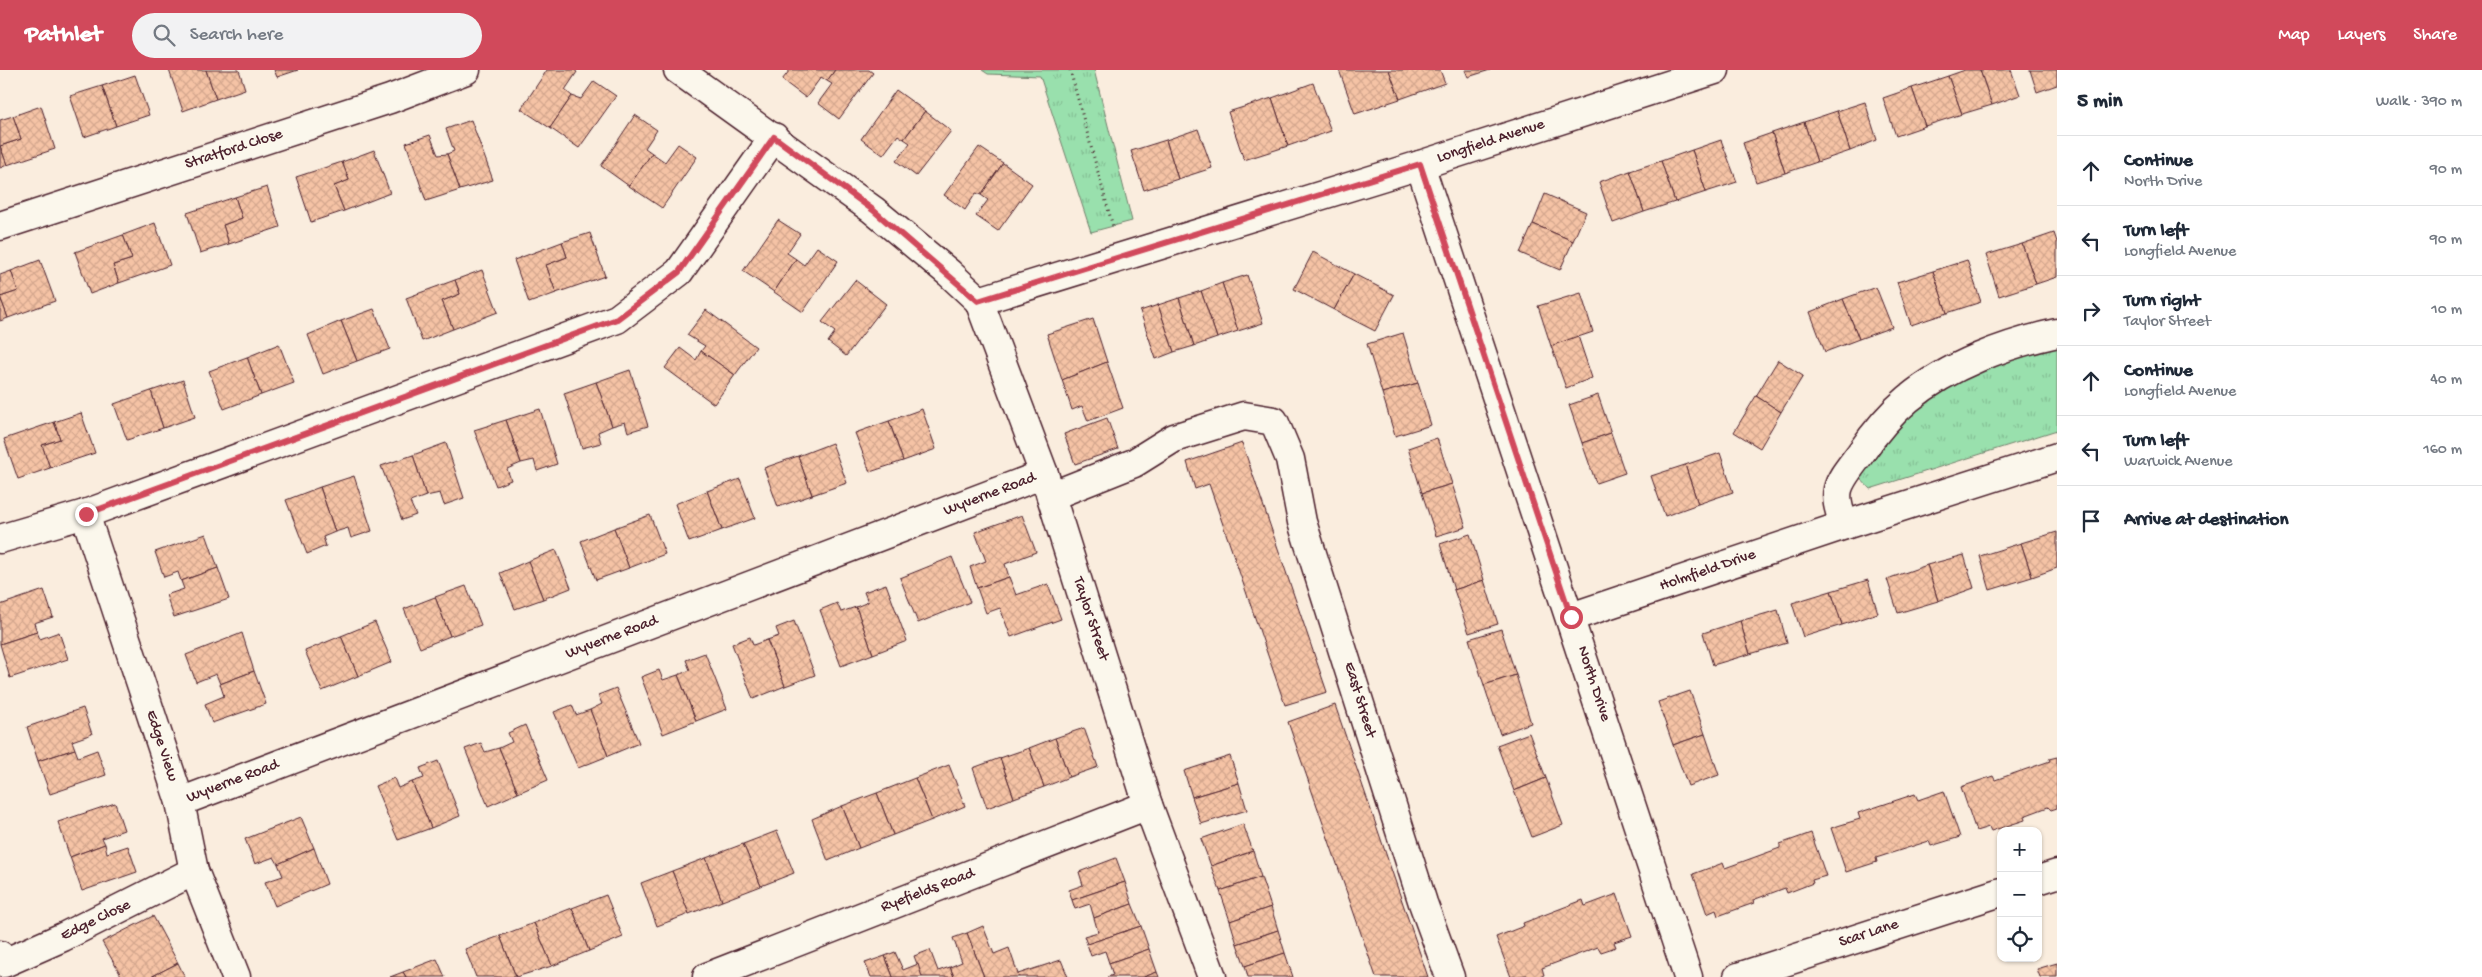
<!DOCTYPE html>
<meta charset="utf-8">
<style>
:root{--surface:#fff;--page:#f2f2f3;--text:#1f2937;--muted:#747a83;--line:#e0e1e3;--accent:#d1495b}
body{margin:0;font-family:"Gochi Hand",sans-serif;background:var(--page);color:var(--text)}
.controls{position:absolute;right:15px;bottom:15px;display:grid;overflow:hidden;border-radius:10px;box-shadow:0 1px 4px #0004}
.controls button{width:45px;height:45px;display:grid;place-items:center;padding:0;border:0;border-bottom:1px solid var(--line);background:var(--surface);color:var(--text);font:25px sans-serif}
.stop{position:absolute;width:15px;height:15px;margin:-11px;border:4px solid #d1495b;border-radius:50%;background:#fff}
.stop.end{background:#d1495b;border-color:#fff;box-shadow:0 1px 5px #0008}
.list{margin:0;padding:0;list-style:none}
h2{display:flex;justify-content:space-between;align-items:center;height:65px;margin:0;padding:0 20px;font-size:21px}
h2 small{font-size:16px;font-weight:400;color:var(--muted)}
.list li{display:grid;grid-template-columns:32px 1fr auto;gap:15px;align-items:center;box-sizing:border-box;height:70px;padding:0 20px;border-top:1px solid var(--line)}
.list b{display:block;font-size:19px;white-space:nowrap}
.list p{margin:0;font-size:16px;white-space:nowrap;color:var(--muted)}
.list em{font-size:16px;font-style:normal;color:var(--muted)}
.icon{flex:none;width:28px;height:28px;fill:none;stroke:currentColor;stroke-width:2;stroke-linecap:round;stroke-linejoin:round}
.map{position:relative;flex:none;width:2057px;height:907px;overflow:hidden}
header{display:flex;align-items:center;gap:30px;box-sizing:border-box;height:70px;padding:0 25px;background:var(--accent);color:#fff}
header strong{font-size:24px}
nav{display:flex;gap:28px;margin-inline-start:auto;font-size:18px}
.search{width:350px;height:45px;background:var(--page);display:flex;align-items:center;gap:12px;box-sizing:border-box;padding:0 18px;border-radius:28px;color:var(--muted);font-size:19px}
main{display:flex}
aside{flex:1;background:var(--surface)}
.map>svg:first-child{display:block}
.grass{fill:url(#grass-tufts);stroke:#72806c}
.building{fill:url(#building-cross-hatch);stroke:#4a1f2b}
.lines{fill:none;stroke-linecap:round;stroke-linejoin:round}
.minor-casing{stroke:#4a1f2b;stroke-width:31}
.secondary-casing{stroke:#4a1f2b;stroke-width:31}
.path{stroke:#4a1f2b;stroke-width:3;stroke-dasharray:1 4;stroke-linecap:butt}
.minor{stroke:#fbf7ec;stroke-width:28}
.secondary{stroke:#fbf7ec;stroke-width:28}
.route{stroke:#d1495b;stroke-width:6}
.labels{text-anchor:middle;dominant-baseline:central;stroke-width:5;stroke-linejoin:round;paint-order:stroke}
.street-label{font-size:16px;fill:#4a1f2b;stroke:#fbf7ec}
</style>
<header>
<strong>Pathlet</strong>
<div class="search"><svg class="icon" aria-label="search" viewBox="0 0 24 24"><circle cx="10" cy="10" r="6"/><path d="M15 15l6 6"/></svg>Search here</div>
<nav><a>Map</a><a>Layers</a><a>Share</a></nav>
</header>
<main>
<div class="map">
<svg width="2057" height="907" viewBox="0 0 2057 907">
<defs>
<pattern id="grass-tufts" width="24" height="20" patternUnits="userSpaceOnUse" patternTransform="scale(1.25)"><rect width="24" height="20" fill="#99e0ad"/><path d="M3 7l-1-3M5 7V3M7 7l1-3M15 17l-1-3M17 17v-4M19 17l1-3" fill="none" stroke="#85c095"/></pattern>
<pattern id="building-cross-hatch" width="8" height="8" patternUnits="userSpaceOnUse" patternTransform="scale(1.25)"><rect width="8" height="8" fill="#f5c3a5"/><path d="M0 0l8 8M0 8l8-8" fill="none" stroke="#d4a78e"/></pattern>
</defs>
<rect width="100%" height="100%" fill="#faedde"/>
<filter id="ink" filterUnits="userSpaceOnUse"><feTurbulence type="fractalNoise" baseFrequency=".02" numOctaves="2"/><feDisplacementMap in="SourceGraphic" scale="10" xChannelSelector="R" yChannelSelector="G"/><feConvolveMatrix kernelMatrix="1 2 1 2 8 2 1 2 1" color-interpolation-filters="sRGB"/></filter>
<g filter="url(#ink)">
<g class="grass">
<polygon points="982,0 1094,0 1132,151 1091,162 1040,6 988,4"/>
<polygon points="2057,273 2057,360 1870,419 1859,407 1896,351 1946,317 1997,291"/>
</g>
<g class="building">
<polygon points="169,0 206,0 216,29 183,41"/>
<polygon points="206,0 239,0 245,19 216,29"/>
<polygon points="274,0 298,0 277,7"/>
<polygon points="547,0 574,0 577,2 565,20 572,26 550,58 521,39"/>
<polygon points="790,0 835,0 827,11 821,7 806,28 782,10"/>
<polygon points="835,0 869,0 873,3 839,49 818,33 832,14 827,11"/>
<polygon points="1339,0 1389,0 1400,29 1355,44"/>
<polygon points="1389,0 1440,0 1445,13 1400,29"/>
<polygon points="1465,0 1490,0 1468,7"/>
<polygon points="1965,0 1980,0 1992,35 1962,44 1948,6"/>
<polygon points="1980,0 2011,0 2020,25 1992,35"/>
<polygon points="2030,0 2057,0 2057,15 2037,22"/>
<polygon points="135,5 149,45 116,56 102,16"/>
<polygon points="1948,6 1962,44 1925,56 1912,18"/>
<polygon points="594,11 616,26 579,78 550,58 572,26 581,29"/>
<polygon points="1313,13 1331,61 1288,76 1272,28"/>
<polygon points="102,16 116,56 84,67 70,26"/>
<polygon points="1912,18 1925,56 1896,66 1883,28"/>
<polygon points="896,20 925,41 904,69 898,65 883,85 861,69"/>
<polygon points="1272,28 1288,76 1244,90 1228,42"/>
<polygon points="1865,32 1877,70 1850,81 1837,41"/>
<polygon points="41,36 55,79 7,95 0,76 21,69 13,46"/>
<polygon points="925,41 951,61 916,106 896,91 910,73 904,69"/>
<polygon points="1837,41 1850,81 1817,92 1804,52"/>
<polygon points="635,45 657,60 645,78 652,83 629,116 601,96"/>
<polygon points="13,46 21,69 0,76 7,95 0,98 0,50"/>
<polygon points="471,50 493,110 460,120 447,84 454,81 446,59"/>
<polygon points="1804,52 1817,92 1785,103 1772,63"/>
<polygon points="1198,59 1212,98 1178,109 1166,70"/>
<polygon points="1772,63 1785,103 1756,112 1743,73"/>
<polygon points="430,65 438,85 447,84 460,120 426,131 406,73"/>
<polygon points="1166,70 1178,109 1144,120 1131,81"/>
<polygon points="1721,70 1737,112 1706,122 1692,80"/>
<polygon points="678,74 697,87 662,138 629,116 652,83 665,92"/>
<polygon points="979,77 1003,93 981,125 976,123 965,140 944,125"/>
<polygon points="374,80 390,123 344,141 334,116 349,110 342,92"/>
<polygon points="1692,80 1706,122 1675,132 1661,91"/>
<polygon points="1661,91 1675,132 1644,142 1630,101"/>
<polygon points="342,92 349,110 334,116 344,141 311,152 296,107"/>
<polygon points="1003,93 1032,114 998,161 976,146 988,130 981,125"/>
<polygon points="1630,101 1644,142 1613,153 1599,112"/>
<polygon points="267,117 280,157 229,174 223,155 242,148 235,127"/>
<polygon points="1545,124 1586,142 1573,171 1533,154"/>
<polygon points="235,127 242,148 223,155 229,174 200,183 187,143"/>
<polygon points="778,150 800,164 787,183 796,189 774,222 743,201"/>
<polygon points="155,153 170,195 119,213 113,195 132,189 123,165"/>
<polygon points="1533,154 1573,171 1560,200 1520,183"/>
<polygon points="590,163 605,206 556,223 546,195 567,187 562,172"/>
<polygon points="2054,163 2057,172 2057,207 2036,214 2022,174"/>
<polygon points="123,165 132,189 113,195 119,213 90,224 75,182"/>
<polygon points="562,172 567,187 546,195 556,223 529,233 514,190"/>
<polygon points="2022,174 2036,214 1999,226 1986,185"/>
<polygon points="817,177 838,191 803,242 774,222 796,189 804,195"/>
<polygon points="1313,182 1354,204 1334,240 1294,219"/>
<polygon points="40,190 55,231 8,248 0,227 18,221 11,201"/>
<polygon points="1967,190 1981,232 1947,243 1933,201"/>
<polygon points="482,200 498,242 453,259 442,231 460,224 455,210"/>
<polygon points="11,201 18,221 0,227 8,248 0,251 0,205"/>
<polygon points="1933,201 1947,243 1911,255 1897,212"/>
<polygon points="1354,204 1394,225 1375,261 1334,240"/>
<polygon points="1247,205 1263,253 1238,261 1222,213"/>
<polygon points="455,210 460,224 442,231 453,259 422,271 406,228"/>
<polygon points="855,210 886,234 846,286 828,272 835,262 822,252"/>
<polygon points="1222,213 1238,261 1217,268 1201,221"/>
<polygon points="1876,217 1892,257 1859,269 1843,229"/>
<polygon points="1201,221 1217,268 1194,276 1179,228"/>
<polygon points="1581,223 1593,262 1551,276 1538,236"/>
<polygon points="1179,228 1194,276 1174,282 1158,235"/>
<polygon points="1843,229 1859,269 1825,282 1810,242"/>
<polygon points="1158,235 1174,282 1156,289 1140,241"/>
<polygon points="374,239 390,279 357,291 341,251"/>
<polygon points="706,240 756,277 735,305 701,281 705,276 687,265"/>
<polygon points="1093,249 1107,292 1062,310 1047,264"/>
<polygon points="341,251 357,291 323,304 308,265"/>
<polygon points="1403,263 1418,313 1382,323 1367,274"/>
<polygon points="1578,266 1592,308 1566,318 1551,276"/>
<polygon points="279,274 294,313 261,325 247,287"/>
<polygon points="680,278 696,290 701,281 735,305 714,334 665,298"/>
<polygon points="247,287 261,325 224,339 209,301"/>
<polygon points="1778,290 1803,306 1781,342 1756,326"/>
<polygon points="1107,292 1123,338 1088,351 1082,336 1072,340 1062,310"/>
<polygon points="630,300 648,356 628,362 625,352 612,356 596,312"/>
<polygon points="183,310 195,347 163,358 151,321"/>
<polygon points="596,312 612,356 598,362 601,373 582,378 564,323"/>
<polygon points="1418,313 1431,355 1395,366 1382,323"/>
<polygon points="151,321 163,358 127,370 114,334"/>
<polygon points="1598,325 1611,363 1582,373 1569,335"/>
<polygon points="1756,326 1781,342 1760,378 1734,362"/>
<polygon points="540,339 557,394 537,401 534,390 521,393 506,350"/>
<polygon points="922,339 936,379 903,391 889,351"/>
<polygon points="81,343 95,383 50,398 42,375 60,369 54,352"/>
<polygon points="1107,348 1118,379 1075,394 1064,364"/>
<polygon points="506,350 521,393 507,399 511,410 496,416 474,360"/>
<polygon points="889,351 903,391 870,402 855,363"/>
<polygon points="54,352 60,369 42,375 50,398 18,409 4,369"/>
<polygon points="1611,363 1625,403 1596,413 1582,373"/>
<polygon points="1437,368 1452,414 1422,423 1408,378"/>
<polygon points="446,373 464,428 444,435 440,423 426,426 413,385"/>
<polygon points="832,373 847,413 812,425 798,386"/>
<polygon points="1242,373 1327,622 1285,635 1209,414 1195,419 1187,392"/>
<polygon points="1720,383 1733,422 1698,434 1685,395"/>
<polygon points="413,385 426,426 410,432 416,445 402,450 381,396"/>
<polygon points="798,386 812,425 778,437 764,398"/>
<polygon points="1685,395 1698,434 1665,446 1651,406"/>
<polygon points="354,406 372,461 351,468 348,458 335,462 320,417"/>
<polygon points="740,409 755,448 722,460 707,421"/>
<polygon points="1452,414 1466,457 1436,466 1422,423"/>
<polygon points="320,417 335,462 323,467 326,476 307,484 286,430"/>
<polygon points="707,421 722,460 689,472 675,434"/>
<polygon points="650,445 665,484 629,498 614,458"/>
<polygon points="1022,445 1036,482 1005,494 1009,507 977,518 970,497 986,491 975,462"/>
<polygon points="614,458 629,498 596,510 581,471"/>
<polygon points="2057,462 2057,498 2032,507 2021,473"/>
<polygon points="206,464 218,498 181,511 178,502 164,507 155,482"/>
<polygon points="1470,464 1484,510 1454,520 1440,474"/>
<polygon points="2021,473 2032,507 1990,520 1980,486"/>
<polygon points="556,480 571,518 543,529 528,491"/>
<polygon points="1964,485 1974,518 1938,531 1927,495"/>
<polygon points="952,487 970,532 918,553 900,508"/>
<polygon points="528,491 543,529 515,539 500,503"/>
<polygon points="1927,495 1938,531 1898,543 1887,509"/>
<polygon points="218,498 229,529 174,547 166,525 184,519 181,511"/>
<polygon points="1009,507 1016,525 1048,514 1061,549 1011,567 1000,538 986,543 977,518"/>
<polygon points="1484,510 1498,554 1469,563 1454,520"/>
<polygon points="1868,510 1878,543 1842,555 1831,521"/>
<polygon points="886,514 907,571 873,584 856,537 868,532 864,522"/>
<polygon points="466,516 481,555 450,566 435,527"/>
<polygon points="44,520 53,547 34,553 37,562 0,574 0,535"/>
<polygon points="1831,521 1842,555 1803,567 1792,533"/>
<polygon points="435,527 450,566 420,578 404,539"/>
<polygon points="837,533 841,542 856,537 873,584 841,596 820,540"/>
<polygon points="1778,540 1787,573 1750,584 1740,551"/>
<polygon points="794,551 815,605 785,616 767,570 779,566 776,558"/>
<polygon points="1740,551 1750,584 1713,595 1703,563"/>
<polygon points="375,552 392,592 358,606 341,566"/>
<polygon points="1501,559 1516,605 1484,615 1469,569"/>
<polygon points="37,562 40,569 59,562 68,589 10,608 0,574"/>
<polygon points="242,563 254,601 220,614 216,604 196,612 186,585"/>
<polygon points="341,566 358,606 322,621 305,581"/>
<polygon points="750,567 753,575 767,570 785,616 753,629 732,574"/>
<polygon points="705,583 727,639 696,651 678,605 690,600 686,590"/>
<polygon points="659,600 663,610 678,605 696,651 663,664 641,607"/>
<polygon points="254,601 266,634 212,653 205,634 224,626 220,614"/>
<polygon points="1516,605 1531,653 1500,664 1484,615"/>
<polygon points="616,618 639,673 608,686 590,640 602,634 598,625"/>
<polygon points="1690,621 1705,664 1673,675 1658,632"/>
<polygon points="572,635 576,645 590,640 608,686 578,698 554,642"/>
<polygon points="1335,635 1428,907 1376,907 1288,652"/>
<polygon points="83,638 92,664 72,671 75,679 38,691 27,657"/>
<polygon points="525,655 548,710 518,723 499,678 512,672 508,663"/>
<polygon points="1084,658 1098,697 1069,707 1055,668"/>
<polygon points="1529,663 1546,708 1514,721 1497,675"/>
<polygon points="1705,664 1719,705 1688,716 1673,675"/>
<polygon points="1055,668 1069,707 1044,717 1029,678"/>
<polygon points="481,673 485,682 499,678 518,723 488,736 465,679"/>
<polygon points="1029,678 1044,717 1014,728 1000,688"/>
<polygon points="75,679 78,687 97,680 106,705 50,724 38,691"/>
<polygon points="1230,686 1239,713 1192,727 1184,701"/>
<polygon points="2057,687 2057,738 2051,740 2048,737 2024,746 2025,750 1991,761 1989,757 1976,761 1961,717 1993,706 1995,710 2050,691 2049,689"/>
<polygon points="1000,688 1014,728 987,738 973,698"/>
<polygon points="438,691 460,746 431,758 412,712 424,708 420,698"/>
<polygon points="949,695 965,736 932,750 915,708"/>
<polygon points="394,708 398,718 412,712 431,758 398,770 375,716"/>
<polygon points="915,708 932,750 893,765 877,723"/>
<polygon points="1546,708 1563,755 1532,767 1514,721"/>
<polygon points="1239,713 1247,740 1201,754 1192,727"/>
<polygon points="1944,721 1960,767 1931,776 1929,771 1876,788 1877,792 1846,802 1831,758 1860,749 1858,743 1915,724 1918,730"/>
<polygon points="877,723 893,765 859,778 842,736"/>
<polygon points="115,733 124,760 102,768 105,774 70,787 58,752"/>
<polygon points="842,736 859,778 828,791 812,749"/>
<polygon points="301,747 314,778 278,794 274,787 255,794 245,769"/>
<polygon points="1243,754 1253,781 1211,796 1201,769"/>
<polygon points="777,761 794,803 761,816 743,774"/>
<polygon points="1811,763 1826,806 1812,810 1813,813 1787,823 1785,818 1753,830 1754,833 1718,846 1716,840 1707,844 1693,804 1723,793 1725,798 1780,778 1780,774"/>
<polygon points="105,774 107,783 128,776 137,802 82,821 70,787"/>
<polygon points="743,774 761,816 722,831 706,788"/>
<polygon points="314,778 327,814 275,836 265,812 283,806 278,794"/>
<polygon points="1253,781 1261,807 1220,821 1211,796"/>
<polygon points="706,788 722,831 689,844 672,801"/>
<polygon points="1116,788 1125,812 1072,830 1069,820 1083,815 1079,802"/>
<polygon points="672,801 689,844 657,856 641,813"/>
<polygon points="1261,807 1271,837 1230,851 1220,821"/>
<polygon points="1125,812 1132,834 1094,848 1090,834 1075,839 1072,830"/>
<polygon points="1617,824 1632,866 1614,872 1616,877 1601,882 1598,877 1542,898 1544,905 1539,907 1528,907 1527,905 1511,907 1496,867 1524,856 1523,853 1583,830 1585,836"/>
<polygon points="606,825 623,867 589,881 572,838"/>
<polygon points="1132,834 1141,856 1087,874 1084,866 1098,862 1094,848"/>
<polygon points="1271,837 1278,860 1237,874 1230,851"/>
<polygon points="572,838 589,881 552,896 534,853"/>
<polygon points="153,846 178,893 151,907 122,907 102,872"/>
<polygon points="534,853 552,896 516,907 500,866"/>
<polygon points="983,856 994,884 1009,878 1019,907 984,907 967,863"/>
<polygon points="1141,856 1149,879 1109,893 1105,881 1091,886 1087,874"/>
<polygon points="1278,860 1285,883 1245,896 1237,874"/>
<polygon points="967,863 984,907 954,907 950,897 962,892 953,868"/>
<polygon points="500,866 516,907 476,907 465,879"/>
<polygon points="1149,879 1157,902 1144,907 1107,907 1113,905 1109,893"/>
<polygon points="930,880 938,901 950,897 954,907 922,907 914,886"/>
<polygon points="895,882 903,900 918,894 922,907 893,907 885,886"/>
<polygon points="1285,883 1293,907 1248,907 1245,896"/>
<polygon points="885,886 893,907 871,907 865,893"/>
<polygon points="437,889 445,907 406,907 403,902"/>
<polygon points="1061,890 1068,907 1019,907 1018,904"/>
<polygon points="178,893 185,907 151,907"/>
<polygon points="2057,893 2057,907 2040,907 2037,899"/>
<polygon points="403,902 406,907 390,907"/>
<polygon points="1157,902 1159,907 1144,907"/>
</g>
<g class="lines">
<defs>
<g id="minor">
<polyline points="678,0 873,140 949,203 979,231 1044,404 1148,735 1212,907"/>
<polyline points="1420,95 1688,907"/>
<polyline points="0,156 390,29 466,0"/>
<polyline points="979,231 1420,95 1715,0"/>
<polyline points="1051,426 1134,393 1174,368 1244,346 1274,351 1290,389 1302,452 1423,833 1450,907"/>
<polyline points="85,444 180,732 194,801 236,907"/>
<path d="M1845,455C1829,420 1839,412 1860,384C1873,365 1890,344 1908,329C1949,295 2006,274 2057,263"/>
<polyline points="0,469 85,444 617,249 679,202 774,67"/>
<polyline points="1571,547 1845,455 2057,387"/>
<polyline points="180,732 1044,404"/>
<polyline points="0,885 4,893 63,867 194,801"/>
<polyline points="707,907 1148,735"/>
</g>
<g id="secondary">
<polyline points="2038,810 2057,804"/>
<polyline points="1738,907 2001,822"/>
</g>
</defs>
<use href="#minor" class="minor-casing"/>
<use href="#secondary" class="secondary-casing"/>
<polyline class="path" points="1070,0 1113,157"/>
<use href="#minor" class="minor"/>
<use href="#secondary" class="secondary"/>
</g>
</g>
<g class="lines" filter="url(#ink)">
<polyline class="route" points="86,444 617,249 679,202 774,67 873,140 978,231 1420,94 1571,547"/>
</g>
<g class="labels">
<g class="street-label">
<text transform="translate(1491 72) rotate(-18)">Longfield Avenue</text>
<text transform="translate(234 80) rotate(-18)">Stratford Close</text>
<text transform="translate(990 425) rotate(-21)">Wyverne Road</text>
<text transform="translate(1708 501) rotate(-19)">Holmfield Drive</text>
<text transform="translate(1090 549) rotate(72)">Taylor Street</text>
<text transform="translate(612 568) rotate(-21)">Wyverne Road</text>
<text transform="translate(1593 614) rotate(72)">North Drive</text>
<text transform="translate(1359 630) rotate(73)">East Street</text>
<text transform="translate(161 676) rotate(72)">Edge View</text>
<text transform="translate(233 712) rotate(-21)">Wyverne Road</text>
<text transform="translate(928 821) rotate(-21)">Ryefields Road</text>
<text transform="translate(96 851) rotate(-26)">Edge Close</text>
<text transform="translate(1869 864) rotate(-18)">Scar Lane</text>
</g>
</g>
</svg>
<div class="controls">
<button>+</button>
<button>−</button>
<button><svg class="icon" aria-label="locate" viewBox="0 0 24 24"><circle cx="12" cy="12" r="6"/><path d="M12 2v4M12 18v4M2 12h4M18 12h4"/></svg></button>
</div>
<div class="stop" style="left:1571px;top:547px"></div>
<div class="stop end" style="left:86px;top:444px"></div>
</div>
<aside>
<h2>5 min<small>Walk · 390 m</small></h2>
<ul class="list">
<li><svg class="icon" aria-label="ahead" viewBox="0 0 24 24"><path d="M12 20V5M6 11l6-6 6 6"/></svg><div><b>Continue</b><p>North Drive</p></div><em>90 m</em></li>
<li><svg class="icon" aria-label="left" viewBox="0 0 24 24"><path d="M17 20v-9H6M10 6l-5 5 5 5"/></svg><div><b>Turn left</b><p>Longfield Avenue</p></div><em>90 m</em></li>
<li><svg class="icon" aria-label="right" viewBox="0 0 24 24"><path d="M7 20v-9h11M14 6l5 5-5 5"/></svg><div><b>Turn right</b><p>Taylor Street</p></div><em>10 m</em></li>
<li><svg class="icon" aria-label="ahead" viewBox="0 0 24 24"><path d="M12 20V5M6 11l6-6 6 6"/></svg><div><b>Continue</b><p>Longfield Avenue</p></div><em>40 m</em></li>
<li><svg class="icon" aria-label="left" viewBox="0 0 24 24"><path d="M17 20v-9H6M10 6l-5 5 5 5"/></svg><div><b>Turn left</b><p>Warwick Avenue</p></div><em>160 m</em></li>
<li><svg class="icon" aria-label="arrive" viewBox="0 0 24 24"><path d="M6 21V4h12l-3 4 3 4H6"/></svg><div><b>Arrive at destination</b></div></li>
</ul>
</aside>
</main>
